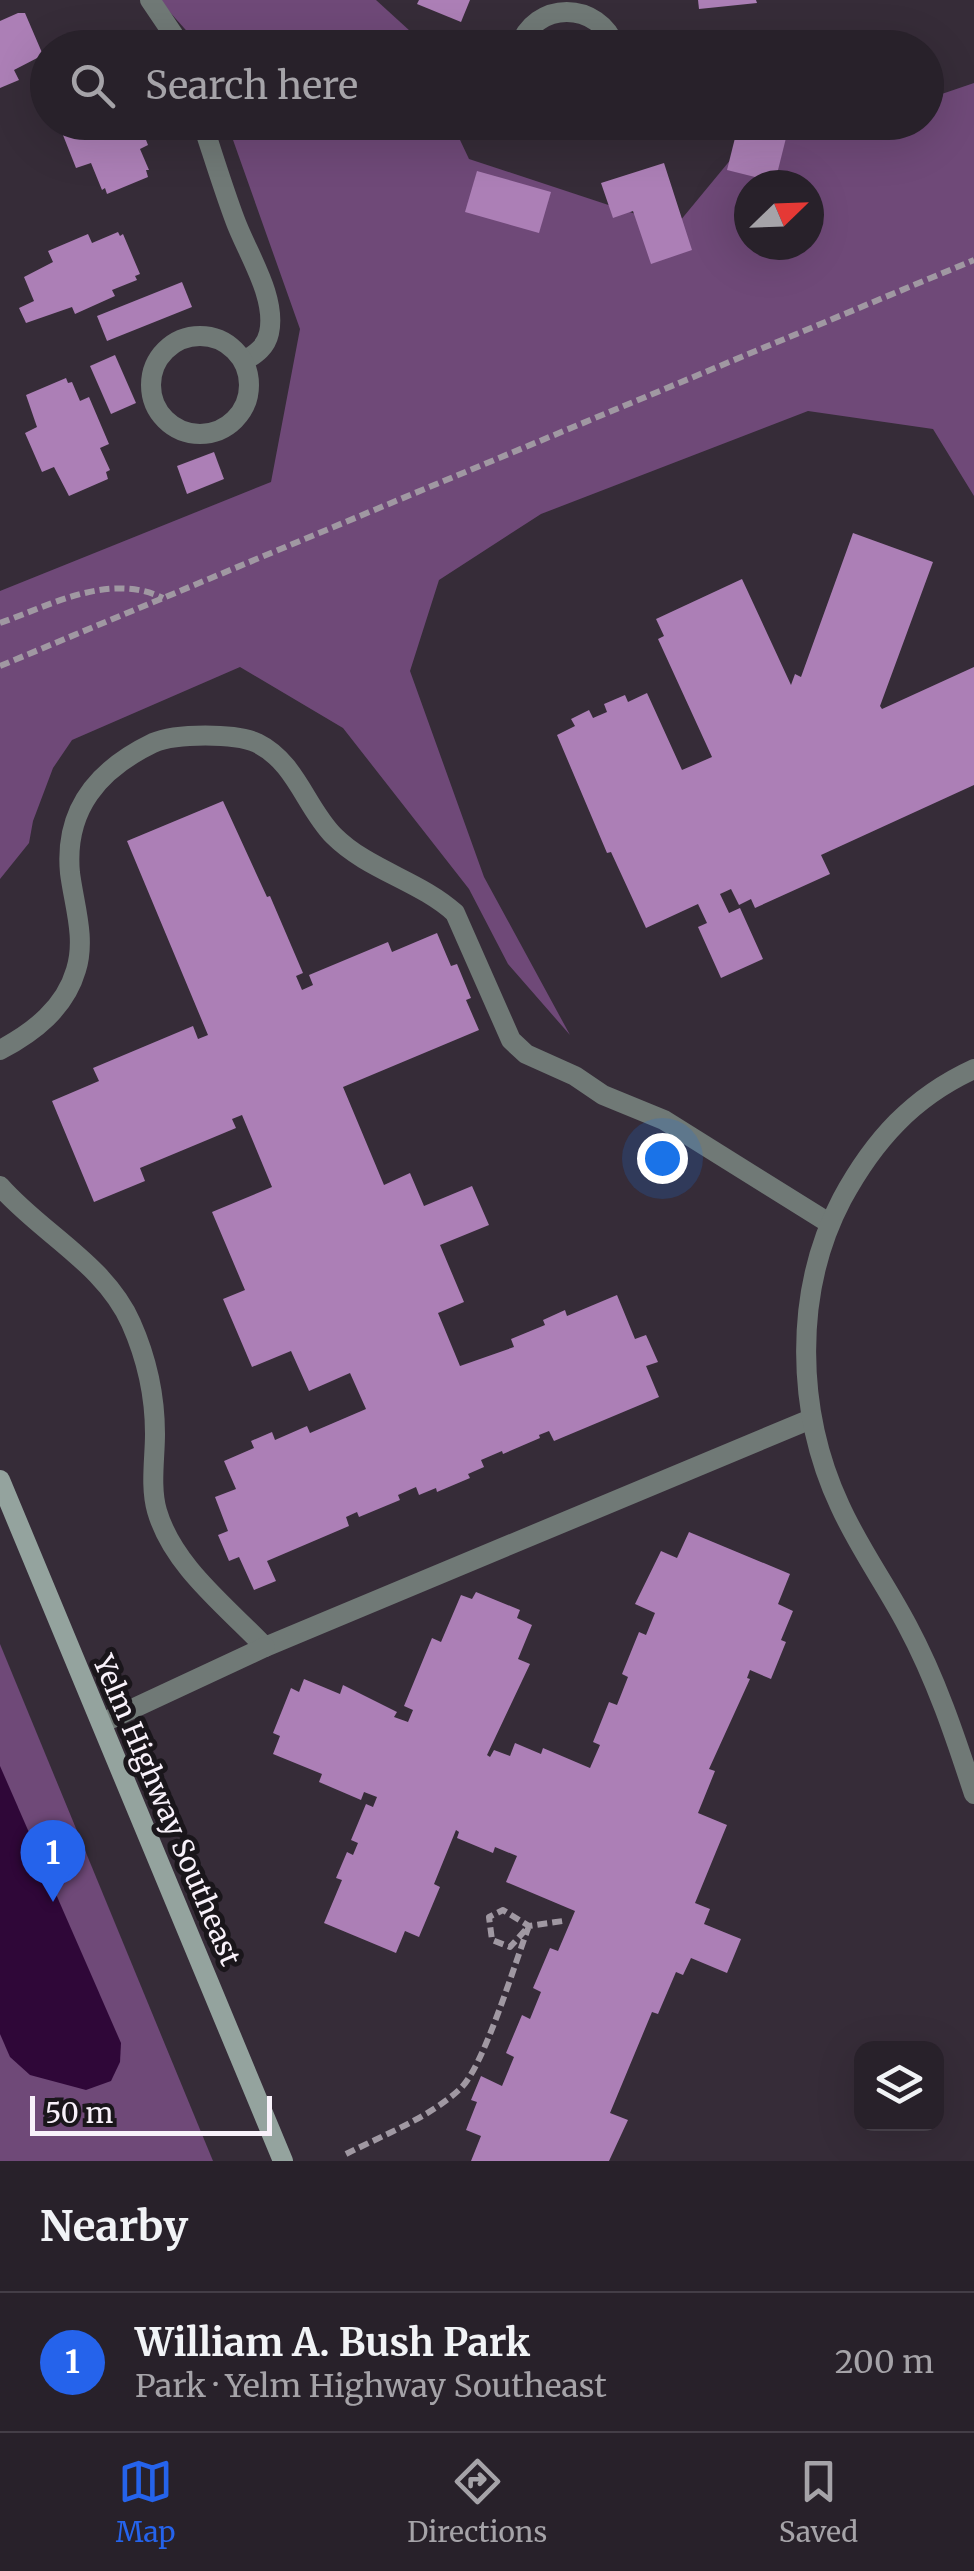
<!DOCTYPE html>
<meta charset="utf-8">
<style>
:root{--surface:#28212a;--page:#342e36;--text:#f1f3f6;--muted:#a5a3a8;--line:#443e47;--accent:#2563eb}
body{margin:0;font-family:Merriweather,serif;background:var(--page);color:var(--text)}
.controls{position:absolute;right:30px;bottom:30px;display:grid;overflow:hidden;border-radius:20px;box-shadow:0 10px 40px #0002}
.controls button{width:90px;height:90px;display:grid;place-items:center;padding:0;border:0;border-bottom:2px solid var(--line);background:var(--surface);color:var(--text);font:50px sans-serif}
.compass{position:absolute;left:734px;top:170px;width:90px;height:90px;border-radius:50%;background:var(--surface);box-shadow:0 10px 40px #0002;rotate:67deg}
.scale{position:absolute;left:30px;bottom:25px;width:242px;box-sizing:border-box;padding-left:10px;border:5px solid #f8f1fa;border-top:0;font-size:28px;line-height:35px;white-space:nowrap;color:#f8f1fa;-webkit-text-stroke:8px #1a161b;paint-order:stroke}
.you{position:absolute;left:662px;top:1158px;width:35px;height:35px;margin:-25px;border:8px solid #fff;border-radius:50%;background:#1a73e8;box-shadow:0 0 0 15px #1a73e833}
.badge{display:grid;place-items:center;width:65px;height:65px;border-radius:50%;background:var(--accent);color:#fff;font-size:32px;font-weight:700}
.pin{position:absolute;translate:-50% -82px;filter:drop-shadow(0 2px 5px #0008)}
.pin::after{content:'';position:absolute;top:52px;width:35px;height:30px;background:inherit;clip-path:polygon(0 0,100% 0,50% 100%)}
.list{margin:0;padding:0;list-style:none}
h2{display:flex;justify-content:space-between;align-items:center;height:130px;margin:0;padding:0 40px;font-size:42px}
h2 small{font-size:32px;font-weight:400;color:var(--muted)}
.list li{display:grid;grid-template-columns:65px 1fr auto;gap:30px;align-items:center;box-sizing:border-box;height:140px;padding:0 40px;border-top:2px solid var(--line)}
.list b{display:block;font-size:38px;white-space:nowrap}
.list p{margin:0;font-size:32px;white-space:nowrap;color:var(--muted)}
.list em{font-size:32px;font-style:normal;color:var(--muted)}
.icon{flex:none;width:55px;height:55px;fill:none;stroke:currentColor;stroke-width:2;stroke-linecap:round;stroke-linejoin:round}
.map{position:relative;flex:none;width:974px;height:2161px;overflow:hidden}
.search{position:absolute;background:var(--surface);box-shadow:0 10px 40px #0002;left:30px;right:30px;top:30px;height:110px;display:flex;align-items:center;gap:25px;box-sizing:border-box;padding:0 35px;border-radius:55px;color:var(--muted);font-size:38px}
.sheet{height:270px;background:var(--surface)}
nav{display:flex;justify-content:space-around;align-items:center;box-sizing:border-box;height:140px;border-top:2px solid var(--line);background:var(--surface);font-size:28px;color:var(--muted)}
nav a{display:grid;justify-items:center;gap:5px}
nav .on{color:var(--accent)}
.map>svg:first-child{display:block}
.green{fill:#6f4978;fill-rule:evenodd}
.water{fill:#2f0738}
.building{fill:#ac7fb6}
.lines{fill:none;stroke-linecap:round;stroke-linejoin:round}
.path{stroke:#a098a2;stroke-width:6;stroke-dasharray:10 5;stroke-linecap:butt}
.lane{stroke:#707976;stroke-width:20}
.street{stroke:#707976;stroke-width:20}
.secondary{stroke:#94a39e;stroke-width:20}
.labels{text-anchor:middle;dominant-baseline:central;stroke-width:10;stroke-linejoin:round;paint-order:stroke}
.street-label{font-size:28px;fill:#f8f1fa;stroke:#1a161b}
</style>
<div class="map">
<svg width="974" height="2161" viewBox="0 0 974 2161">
<rect width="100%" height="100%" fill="#362c38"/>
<g class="green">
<polygon points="159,0 376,0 410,31 418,47 201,47"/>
<path d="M974,83V496L933,429L808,411L541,514L439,580L410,671L484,877L570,1035L508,964L469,889L343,728L240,667L72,740L53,768L33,821L29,843L0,879V591L271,482L300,329L227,123H452L469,159L675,227L751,135L814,123L926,122L927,99ZM749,185H809V245H749Z"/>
<polygon points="0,1644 213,2161 0,2161"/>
</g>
<polygon class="water" points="0,1766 121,2043 120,2062 111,2081 86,2090 30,2075 10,2057 0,2034"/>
<g class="building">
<polygon points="419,0 470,0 461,22 417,4"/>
<polygon points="698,0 756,0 757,3 699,9"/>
<polygon points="18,13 25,13 43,55 14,70 19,80 0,88 0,21"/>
<polygon points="64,122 139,122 148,145 140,149 149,170 146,170 148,177 107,194 105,188 102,190 91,163 76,168 59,125"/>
<polygon points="395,122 447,122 447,125 396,132"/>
<polygon points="739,122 790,122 775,182 727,170"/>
<polygon points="664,163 692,250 651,264 633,211 613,218 601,183"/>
<polygon points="477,171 551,192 539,233 465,212"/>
<polygon points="118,232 120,236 123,234 140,274 135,276 137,280 112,290 115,296 75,314 72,307 26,323 19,308 34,301 24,277 53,262 48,251 88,234 92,243"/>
<polygon points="182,282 192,307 107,341 97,316"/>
<polygon points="115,355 136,403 111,414 90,366"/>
<polygon points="66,378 68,383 72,382 80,401 89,397 109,444 100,448 110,470 106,472 108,479 69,496 54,467 42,472 25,433 37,427 26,395"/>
<polygon points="214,452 224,479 187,494 177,466"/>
<polygon points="853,533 933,562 880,706 882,709 974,667 974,785 821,855 830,874 755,908 751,899 739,905 731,889 720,894 729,913 740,908 763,959 721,978 698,927 707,923 698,904 646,928 611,852 607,853 557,735 575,726 571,719 589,710 593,718 607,712 604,704 625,695 628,702 647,693 682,770 712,757 658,639 664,636 656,619 742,579 791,685 795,674 801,677"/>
<polygon points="223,801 267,897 270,896 303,973 296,976 302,990 313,985 309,975 388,942 392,952 437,933 451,966 457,964 471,998 466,1000 479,1030 343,1087 384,1185 410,1173 424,1206 472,1186 489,1225 440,1245 464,1302 438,1313 460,1366 514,1347 511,1339 545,1325 543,1320 565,1310 567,1316 617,1295 635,1339 646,1335 658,1362 646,1366 659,1397 554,1441 549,1431 539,1435 540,1438 503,1454 502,1451 481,1460 484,1467 468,1474 470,1478 437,1492 436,1488 419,1495 416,1487 398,1495 400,1500 359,1517 357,1512 346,1517 349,1526 267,1561 276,1581 254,1590 239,1557 229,1561 218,1535 228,1531 215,1497 236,1489 224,1461 254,1448 251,1441 272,1432 275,1440 307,1426 310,1433 366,1409 350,1373 309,1391 291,1351 252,1367 223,1299 245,1290 212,1212 272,1187 242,1115 232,1119 236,1128 140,1168 145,1181 94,1202 52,1101 99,1081 93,1068 193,1026 198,1039 208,1035 127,841"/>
<polygon points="689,1532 790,1574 778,1604 793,1611 781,1640 786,1642 771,1679 750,1670 747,1678 750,1679 709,1769 715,1771 698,1813 727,1825 695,1903 710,1909 704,1924 741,1939 727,1973 691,1958 683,1975 676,1972 658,2014 652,2012 610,2113 628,2120 609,2161 471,2161 481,2136 466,2130 477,2102 471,2100 481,2076 502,2086 514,2057 506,2053 522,2015 530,2019 541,1992 533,1988 550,1948 558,1951 575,1911 506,1882 517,1856 495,1847 493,1853 457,1838 459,1832 456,1830 434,1884 440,1887 419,1937 405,1931 396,1953 324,1923 342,1880 336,1878 347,1852 353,1855 358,1843 351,1840 366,1804 373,1807 377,1797 364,1792 361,1800 319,1782 322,1774 273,1754 280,1736 273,1733 291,1688 299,1692 304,1679 340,1694 343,1685 397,1712 394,1717 408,1722 413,1710 404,1706 432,1638 441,1642 461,1595 472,1599 476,1592 520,1610 517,1618 532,1625 518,1659 530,1664 487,1755 490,1757 494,1750 510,1756 515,1743 541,1754 543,1748 590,1768 600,1745 593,1742 609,1702 617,1705 628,1677 622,1674 639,1632 646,1635 655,1613 635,1604 661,1551 677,1558"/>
</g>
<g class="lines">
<g class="path">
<path d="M0,623C51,605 110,572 163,598"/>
<polyline points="0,666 974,260"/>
<path d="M346,2154C383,2135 429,2118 460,2089C484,2067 515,1962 529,1926L510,1947L492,1940L489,1917L503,1910L529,1926L563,1921"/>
</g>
<g class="lane">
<path d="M0,1050C34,1032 65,1008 76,970C86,938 74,905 70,873C64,809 99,769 153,743C176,733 235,733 257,743C296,762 306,808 334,836C368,870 420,881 455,913L511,1040L526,1054L575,1076L603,1095L664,1120L829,1223"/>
<path d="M0,1186C41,1233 105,1264 131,1323C147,1359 155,1395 155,1434C155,1458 150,1487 157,1511C173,1566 226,1606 265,1647L811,1419"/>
<polyline points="102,1723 265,1647"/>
</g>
<g class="street">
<polyline points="150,0 173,34 178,48"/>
<path d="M519,48C534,0 599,0 616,48"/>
<path d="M202,122C213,155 223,188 235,220C247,253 277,297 269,333C266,347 256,354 244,361"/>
<circle cx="200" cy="385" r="49"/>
<path d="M974,1069C913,1097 874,1140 842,1199C793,1292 796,1412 840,1506C859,1548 886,1585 907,1625C936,1679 955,1736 974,1794"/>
</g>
<polyline class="secondary" points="0,1480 283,2161"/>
</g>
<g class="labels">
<g class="street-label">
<text transform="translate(167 1810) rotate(67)">Yelm Highway Southeast</text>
</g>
</g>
</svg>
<div class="controls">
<button><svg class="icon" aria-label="layers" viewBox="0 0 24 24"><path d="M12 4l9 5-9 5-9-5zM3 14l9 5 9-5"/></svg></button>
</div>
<svg class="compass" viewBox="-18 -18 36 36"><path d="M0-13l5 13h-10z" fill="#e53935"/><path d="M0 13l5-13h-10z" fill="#a5a3a8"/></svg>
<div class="scale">50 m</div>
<div class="you"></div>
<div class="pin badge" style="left:53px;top:1902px">1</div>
<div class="search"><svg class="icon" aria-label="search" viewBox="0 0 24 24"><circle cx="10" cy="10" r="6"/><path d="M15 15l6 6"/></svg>Search here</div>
</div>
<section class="sheet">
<h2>Nearby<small></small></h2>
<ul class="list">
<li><span class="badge">1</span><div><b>William A. Bush Park</b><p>Park · Yelm Highway Southeast</p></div><em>200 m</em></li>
</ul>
</section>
<nav>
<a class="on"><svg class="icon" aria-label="map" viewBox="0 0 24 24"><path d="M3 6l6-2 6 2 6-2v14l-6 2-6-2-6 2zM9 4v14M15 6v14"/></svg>Map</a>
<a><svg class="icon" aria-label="directions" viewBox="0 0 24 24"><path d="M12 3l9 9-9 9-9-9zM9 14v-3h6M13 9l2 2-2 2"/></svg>Directions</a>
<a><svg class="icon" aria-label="saved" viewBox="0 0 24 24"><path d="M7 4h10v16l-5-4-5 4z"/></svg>Saved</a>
</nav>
